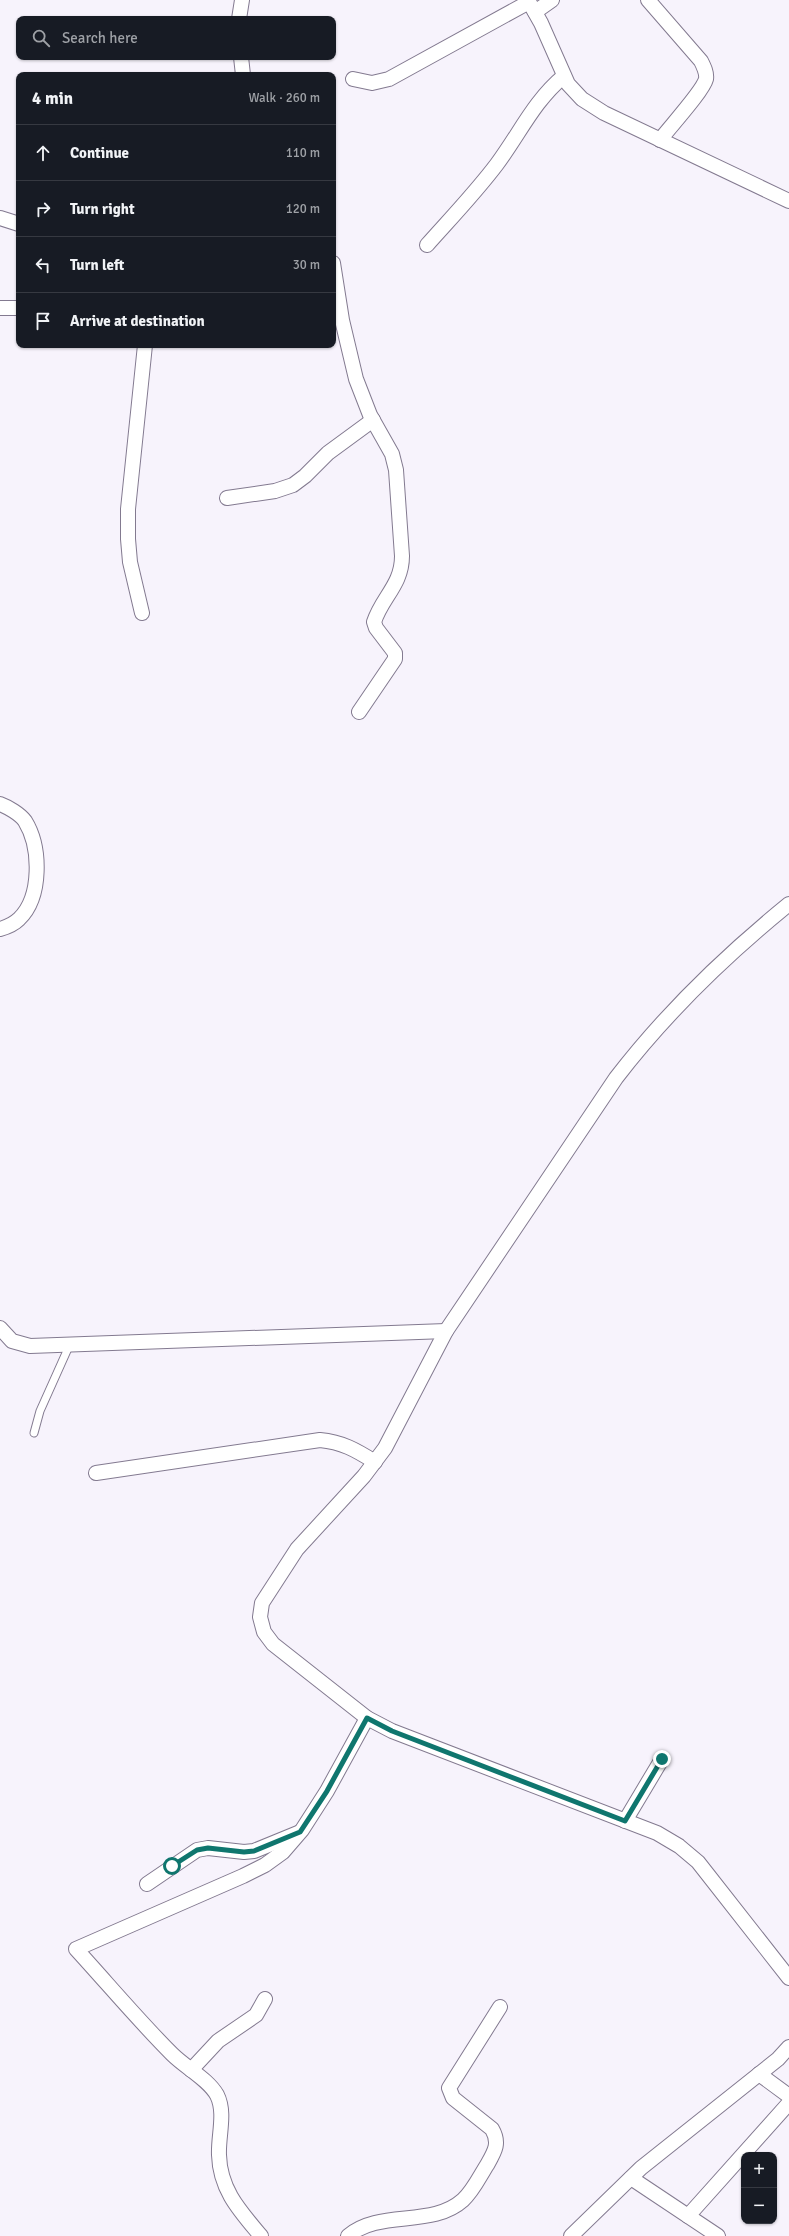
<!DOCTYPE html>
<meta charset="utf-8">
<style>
:root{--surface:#171b24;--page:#20242c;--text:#f1f3f6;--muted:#9ea1a6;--line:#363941}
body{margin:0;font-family:Signika,sans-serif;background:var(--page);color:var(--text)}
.controls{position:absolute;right:12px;bottom:12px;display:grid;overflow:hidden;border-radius:8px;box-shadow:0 1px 3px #0004}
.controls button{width:36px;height:36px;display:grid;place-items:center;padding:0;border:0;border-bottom:1px solid var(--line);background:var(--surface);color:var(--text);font:20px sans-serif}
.stop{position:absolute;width:12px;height:12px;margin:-9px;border:3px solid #0f766e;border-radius:50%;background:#fff}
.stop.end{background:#0f766e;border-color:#fff;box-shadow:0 1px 4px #0008}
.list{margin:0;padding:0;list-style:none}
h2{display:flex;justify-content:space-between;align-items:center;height:52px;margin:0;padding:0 16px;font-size:17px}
h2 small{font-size:13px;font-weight:400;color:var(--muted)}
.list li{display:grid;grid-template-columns:26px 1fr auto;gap:12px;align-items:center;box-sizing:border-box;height:56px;padding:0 16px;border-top:1px solid var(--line)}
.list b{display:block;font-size:15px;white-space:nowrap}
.list em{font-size:13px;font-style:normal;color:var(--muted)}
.icon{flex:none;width:22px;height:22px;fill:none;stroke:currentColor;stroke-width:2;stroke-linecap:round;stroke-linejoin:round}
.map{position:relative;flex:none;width:789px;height:2236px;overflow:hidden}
.search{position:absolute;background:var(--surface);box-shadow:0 1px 3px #0004;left:16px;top:16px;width:320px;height:44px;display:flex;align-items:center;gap:10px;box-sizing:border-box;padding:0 14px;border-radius:8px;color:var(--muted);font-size:15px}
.panel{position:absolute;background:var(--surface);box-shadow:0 1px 3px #0004;left:16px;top:72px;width:320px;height:276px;border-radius:8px}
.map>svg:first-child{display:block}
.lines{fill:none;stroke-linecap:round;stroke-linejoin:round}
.service-casing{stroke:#837a90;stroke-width:9}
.minor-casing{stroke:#837a90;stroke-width:16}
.service{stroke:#fff;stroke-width:7}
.minor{stroke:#fff;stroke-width:14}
.route{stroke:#0f766e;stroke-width:5}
</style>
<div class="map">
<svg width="789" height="2236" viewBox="0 0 789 2236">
<rect width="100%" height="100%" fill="#f7f3fc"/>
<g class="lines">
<defs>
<polyline id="service" points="34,1433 40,1411 70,1344"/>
<g id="minor">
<polyline points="528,0 541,23 568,84 582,99 604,113 789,201"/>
<path d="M648,0L701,61C704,67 707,73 706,79C703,91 669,128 660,140"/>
<polyline points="535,12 552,0"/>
<polyline points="239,19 242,0"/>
<polyline points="241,57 243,75"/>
<polyline points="353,79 372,83 389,79 529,2"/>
<polyline points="0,218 19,224"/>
<path d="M427,245C451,218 476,192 497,164C520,133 534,101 564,76"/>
<path d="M333,263L342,320L356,379L370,415L392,454L396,470L402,556C402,585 382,597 374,622L376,628L395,653V659L359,712"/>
<polyline points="0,308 19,308"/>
<polyline points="227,498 275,491 293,485 305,476 328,453 373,420"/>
<polyline points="142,613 130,562 128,539 128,509 145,345"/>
<path d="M0,804C8,807 20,814 25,821C41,847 42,897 19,919C14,924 7,927 0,929"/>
<path d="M789,904C725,956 666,1013 616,1078L446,1331L385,1448L364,1476L297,1549L262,1603L260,1617L264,1632L273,1644L367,1718L392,1731L657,1833L679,1846L698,1862L789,1978"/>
<polyline points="0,1328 12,1341 30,1346 446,1331"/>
<path d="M96,1473L320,1440C342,1442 356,1450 375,1462"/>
<polyline points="625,1821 662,1759"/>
<polyline points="147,1884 197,1850 208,1848 244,1852 254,1851 298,1833"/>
<polyline points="191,2070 218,2041 256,2015 265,1999"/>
<polyline points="759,2074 789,2096"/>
<polyline points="631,2178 718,2236"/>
<polyline points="688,2216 789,2103"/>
<path d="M261,2236C240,2211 220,2190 219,2155C218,2136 226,2113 217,2095C208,2079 186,2068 172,2054C139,2021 108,1984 76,1949L243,1876L265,1865L283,1852L302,1830L327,1791L367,1718"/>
<path d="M348,2236C380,2209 432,2228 463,2200C473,2191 480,2176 487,2165C495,2151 500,2143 492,2129L453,2098L449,2088L500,2007"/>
<polyline points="571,2236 641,2168 778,2059 789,2047"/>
</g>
</defs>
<use href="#service" class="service-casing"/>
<use href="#minor" class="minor-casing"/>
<use href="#service" class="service"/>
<use href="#minor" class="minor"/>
</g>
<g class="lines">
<polyline class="route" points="172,1866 197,1850 208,1848 244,1852 254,1851 300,1832 327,1791 367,1718 392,1731 625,1821 662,1759"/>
</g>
</svg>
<div class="controls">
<button>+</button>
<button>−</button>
</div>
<div class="stop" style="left:172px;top:1866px"></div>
<div class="stop end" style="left:662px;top:1759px"></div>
<div class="search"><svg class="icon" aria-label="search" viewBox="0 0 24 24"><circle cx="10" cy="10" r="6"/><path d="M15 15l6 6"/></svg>Search here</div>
<section class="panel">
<h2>4 min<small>Walk · 260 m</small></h2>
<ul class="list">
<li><svg class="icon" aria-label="ahead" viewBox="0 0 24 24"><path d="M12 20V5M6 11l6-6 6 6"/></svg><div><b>Continue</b></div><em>110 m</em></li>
<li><svg class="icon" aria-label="right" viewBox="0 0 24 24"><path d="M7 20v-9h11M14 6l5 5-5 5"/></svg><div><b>Turn right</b></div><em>120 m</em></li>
<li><svg class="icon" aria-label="left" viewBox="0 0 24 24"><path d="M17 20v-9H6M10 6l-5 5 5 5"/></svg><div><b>Turn left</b></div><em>30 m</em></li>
<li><svg class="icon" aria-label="arrive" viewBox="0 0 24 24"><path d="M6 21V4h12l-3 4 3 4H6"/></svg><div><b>Arrive at destination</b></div></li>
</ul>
</section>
</div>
